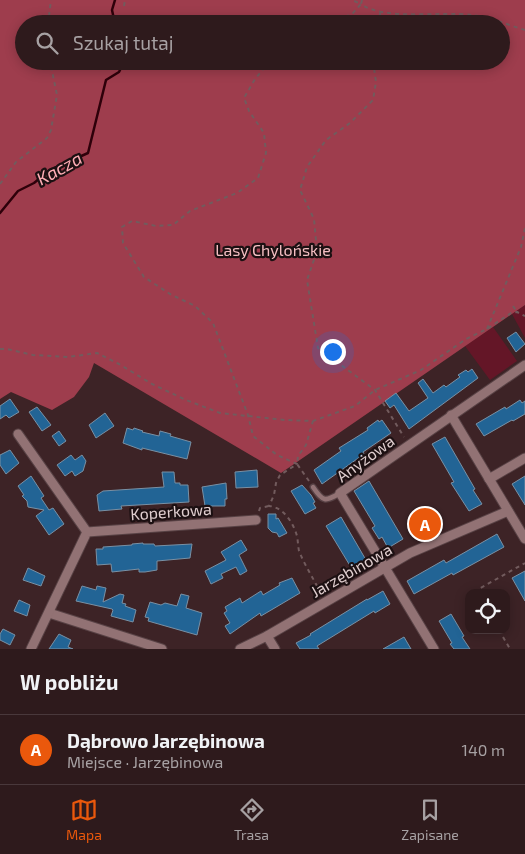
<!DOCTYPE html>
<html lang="pl">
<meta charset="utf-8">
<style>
:root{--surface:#2e1a1c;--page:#3a2729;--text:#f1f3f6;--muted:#a7a1a3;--line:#49383b;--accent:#ea580c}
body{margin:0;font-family:"Exo 2",sans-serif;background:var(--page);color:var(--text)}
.controls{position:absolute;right:15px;bottom:15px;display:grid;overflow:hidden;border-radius:10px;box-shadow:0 2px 12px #0003}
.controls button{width:45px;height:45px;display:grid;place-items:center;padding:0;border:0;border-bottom:1px solid var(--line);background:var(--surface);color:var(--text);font:25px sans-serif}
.you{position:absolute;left:332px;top:351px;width:18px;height:18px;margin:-12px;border:4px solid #fff;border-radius:50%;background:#1a73e8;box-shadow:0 0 0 8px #1a73e833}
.badge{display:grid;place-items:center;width:32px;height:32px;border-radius:50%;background:var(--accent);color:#fff;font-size:16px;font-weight:700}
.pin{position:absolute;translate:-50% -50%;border:2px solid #fff;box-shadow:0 1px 5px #0006}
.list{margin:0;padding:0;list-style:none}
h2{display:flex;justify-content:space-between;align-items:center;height:65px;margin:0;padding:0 20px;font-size:21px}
h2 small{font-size:16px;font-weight:400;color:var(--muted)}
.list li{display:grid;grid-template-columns:32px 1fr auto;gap:15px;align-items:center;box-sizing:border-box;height:70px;padding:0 20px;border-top:1px solid var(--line)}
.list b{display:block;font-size:19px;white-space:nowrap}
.list p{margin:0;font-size:16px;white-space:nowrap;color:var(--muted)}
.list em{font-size:16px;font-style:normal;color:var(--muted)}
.icon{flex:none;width:28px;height:28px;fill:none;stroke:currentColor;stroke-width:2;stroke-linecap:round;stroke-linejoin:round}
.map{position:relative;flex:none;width:525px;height:649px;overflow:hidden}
.search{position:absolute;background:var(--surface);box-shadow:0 2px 12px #0003;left:15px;right:15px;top:15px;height:55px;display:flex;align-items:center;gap:12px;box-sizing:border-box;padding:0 18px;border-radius:28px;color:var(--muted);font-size:19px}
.sheet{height:135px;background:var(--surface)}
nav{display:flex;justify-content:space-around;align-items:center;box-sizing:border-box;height:70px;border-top:1px solid var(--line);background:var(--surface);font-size:14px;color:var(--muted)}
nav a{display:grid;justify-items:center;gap:2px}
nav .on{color:var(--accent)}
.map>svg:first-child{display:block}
.green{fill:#641627}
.forest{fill:#9e3d4d;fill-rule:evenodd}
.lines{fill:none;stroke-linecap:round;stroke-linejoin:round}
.stream{stroke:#2e000a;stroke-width:2.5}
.building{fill:#226495;stroke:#7990a4}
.service-casing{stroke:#584245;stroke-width:7}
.minor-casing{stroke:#584245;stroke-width:11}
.path{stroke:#725b5d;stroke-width:2;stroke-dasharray:4 4;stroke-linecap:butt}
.service{stroke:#927274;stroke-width:4.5}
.minor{stroke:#927274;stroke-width:9}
.labels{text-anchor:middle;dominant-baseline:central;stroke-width:4.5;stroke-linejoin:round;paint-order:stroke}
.park-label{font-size:16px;fill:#f5bec2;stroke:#1c1012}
.street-label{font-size:16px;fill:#e0cecf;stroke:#1c1012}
.water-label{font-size:18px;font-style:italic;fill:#feadb5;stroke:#1c1012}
</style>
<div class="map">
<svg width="525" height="649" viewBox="0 0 525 649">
<rect width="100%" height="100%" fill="#3d2326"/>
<g class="green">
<polygon points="525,305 525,338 512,314"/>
<polygon points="493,327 517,361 490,380 465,346"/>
</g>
<path class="forest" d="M0,0H525V305L281,473L94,363L89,377L74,397L52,410L11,392L0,399ZM24,24H501V61H24Z"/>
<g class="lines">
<g class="stream">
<polyline points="115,0 112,10 115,24"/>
<polyline points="0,213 18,191 34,183 50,170 88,153 106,80 119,72 121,68 114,61"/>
</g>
</g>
<g class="building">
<polygon points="516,332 525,344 516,352 507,338"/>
<polygon points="472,369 478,378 409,429 394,405 390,408 385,401 396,393 409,411 428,398 418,383 423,379 433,393 444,385 446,387 460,377 458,375 466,370 468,372"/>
<polygon points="10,399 19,412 9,418 6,415 0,419 0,406"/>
<polygon points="520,400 522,403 525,401 525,414 513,421 512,420 484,436 476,424 505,407 506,409"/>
<polygon points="37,407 51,425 42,431 29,412"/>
<polygon points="105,413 114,426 96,438 89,425"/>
<polygon points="378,420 379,422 382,420 391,433 363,452 364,454 322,484 314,470 341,451 339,448 368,430 367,428"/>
<polygon points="127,428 133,430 134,428 143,431 142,432 159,436 160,431 171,434 170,436 191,442 187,459 142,448 142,450 123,443"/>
<polygon points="59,431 66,441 59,446 52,436"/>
<polygon points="445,437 475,489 473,490 482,504 469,511 451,483 454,482 432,444"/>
<polygon points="10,450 19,463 6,474 0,465 0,455"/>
<polygon points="71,455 75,460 82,455 86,461 83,471 75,476 72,471 65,476 57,465"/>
<polygon points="257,470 258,487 236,488 235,472"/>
<polygon points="162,472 174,472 175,483 180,483 180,485 188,485 189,502 121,506 122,509 99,511 97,495 103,491 164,487"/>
<polygon points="31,476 44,496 41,498 49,510 53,508 64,524 49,535 36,516 44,510 28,507 27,501 22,496 24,495 18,486"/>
<polygon points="525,476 525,505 512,484"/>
<polygon points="369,481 403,539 388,548 382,537 379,539 372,528 375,526 354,491"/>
<polygon points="226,483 227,499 225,499 225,506 205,506 202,487"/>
<polygon points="302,485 311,495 315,502 313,503 316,508 305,514 291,491"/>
<polygon points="268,514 276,514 276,519 278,518 287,533 279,537 277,533 272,532 268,528"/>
<polygon points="341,517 366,560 352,569 326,526"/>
<polygon points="497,534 504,547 453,575 452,573 414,594 407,581 444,560 446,563"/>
<polygon points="241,540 247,550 239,555 247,571 240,575 236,567 221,574 223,578 211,584 205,571 226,560 221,552"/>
<polygon points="143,543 143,544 154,544 155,546 192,544 190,558 157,561 157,570 145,572 139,572 139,569 112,572 111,564 97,565 96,549 103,549 103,547 132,545 132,544"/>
<polygon points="28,568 45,576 41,586 23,580"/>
<polygon points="525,571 525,601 512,578"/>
<polygon points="292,578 300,593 261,616 260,613 230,634 225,626 230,623 224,613 227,611 225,607 240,598 242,603 261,591 263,595 280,585 279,583"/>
<polygon points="82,586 96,590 97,586 106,588 103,602 120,594 124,595 122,603 126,604 125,606 136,610 133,622 111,616 113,610 112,609 76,601"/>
<polygon points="383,591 390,604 375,613 374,611 317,646 319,649 300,649 296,643 311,635 310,634 367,599 367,600"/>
<polygon points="181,594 189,596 186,608 202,613 197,635 148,621 149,618 145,617 150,602 161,605 165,603 177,606"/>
<polygon points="19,600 30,605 27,616 14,611"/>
<polygon points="451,614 464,636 462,637 470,649 454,649 450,644 452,643 439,621"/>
<polygon points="3,629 15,635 10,645 0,640 0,634"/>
<polygon points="59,634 71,640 68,647 73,649 49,649"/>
<polygon points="404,637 411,649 383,649"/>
</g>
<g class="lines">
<defs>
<path id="service" d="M313,487C323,502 325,502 340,493"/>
<g id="minor">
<polyline points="451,415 525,539"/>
<polyline points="18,434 87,532"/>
<polyline points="489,479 525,458"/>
<polyline points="49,613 162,649"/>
<polyline points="267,636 275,649"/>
<polyline points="31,649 87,532 256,520"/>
<polyline points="240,649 267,636 410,553 508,511"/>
<polyline points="434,649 340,493 525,365"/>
</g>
</defs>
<use href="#service" class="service-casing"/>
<use href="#minor" class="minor-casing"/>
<g class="path">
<path d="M362,0L361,4C384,21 443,11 472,15C490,17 508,25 525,30"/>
<polyline points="124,6 125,0"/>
<polyline points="48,24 51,0"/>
<polyline points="331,24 353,13 361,4 352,0"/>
<polyline points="380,24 380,13"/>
<path d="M270,61L255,79L244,98L249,111L264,133L266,153L258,178L237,193L190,211L173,225L156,226L132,221L122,227L123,243L144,277L170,294L195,306L213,323L248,415L253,436L277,455L297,464L280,475L276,483L274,495L269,506C283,507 293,522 297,536C298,541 298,546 299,551C305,566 314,579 321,594"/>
<polyline points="373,61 376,82 373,100 350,123 326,140 307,167 300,190 314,219 317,251 307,280 318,348 375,390 404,437"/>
<polyline points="0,184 16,162 47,138 51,130 57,95 50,61"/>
<polyline points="513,306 517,312"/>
<polyline points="487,329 521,247 525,228"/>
<polyline points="0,349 7,349 33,355 68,357 97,353 119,364 152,384 186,400 220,413 285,420 313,421 355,406 375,390 421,370 466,339 487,329 511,313 517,312 525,316"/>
<polyline points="309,481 297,464 298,456 306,445 313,421"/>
<polyline points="259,511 260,508 269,506"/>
<polyline points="479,593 477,590 525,563"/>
<polyline points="499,630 510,649"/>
</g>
<use href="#service" class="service"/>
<use href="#minor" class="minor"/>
</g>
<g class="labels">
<g class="park-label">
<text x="273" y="249">Lasy Chylońskie</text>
</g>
<g class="street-label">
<text transform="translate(365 458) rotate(-36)">Anyżowa</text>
<text transform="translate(171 511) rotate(-4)">Koperkowa</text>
<text transform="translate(351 570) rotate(-30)">Jarzębinowa</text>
</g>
<g class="water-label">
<text transform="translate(59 168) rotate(-29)">Kacza</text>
</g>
</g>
</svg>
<div class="controls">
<button><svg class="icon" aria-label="locate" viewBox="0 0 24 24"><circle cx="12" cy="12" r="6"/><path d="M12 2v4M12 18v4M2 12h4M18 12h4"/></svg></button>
</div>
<div class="you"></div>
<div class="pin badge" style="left:425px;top:524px">A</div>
<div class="search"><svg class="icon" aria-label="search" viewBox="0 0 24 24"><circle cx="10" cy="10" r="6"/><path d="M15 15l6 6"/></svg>Szukaj tutaj</div>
</div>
<section class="sheet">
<h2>W pobliżu<small></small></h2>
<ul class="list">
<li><span class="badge">A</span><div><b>Dąbrowo Jarzębinowa</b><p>Miejsce · Jarzębinowa</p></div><em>140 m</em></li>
</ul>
</section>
<nav>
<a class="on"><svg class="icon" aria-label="map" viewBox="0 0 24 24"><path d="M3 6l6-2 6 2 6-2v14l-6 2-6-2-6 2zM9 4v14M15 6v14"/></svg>Mapa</a>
<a><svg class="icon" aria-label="directions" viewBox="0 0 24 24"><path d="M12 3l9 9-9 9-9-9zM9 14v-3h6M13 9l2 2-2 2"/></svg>Trasa</a>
<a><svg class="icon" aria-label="saved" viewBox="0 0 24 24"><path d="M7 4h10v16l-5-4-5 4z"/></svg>Zapisane</a>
</nav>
